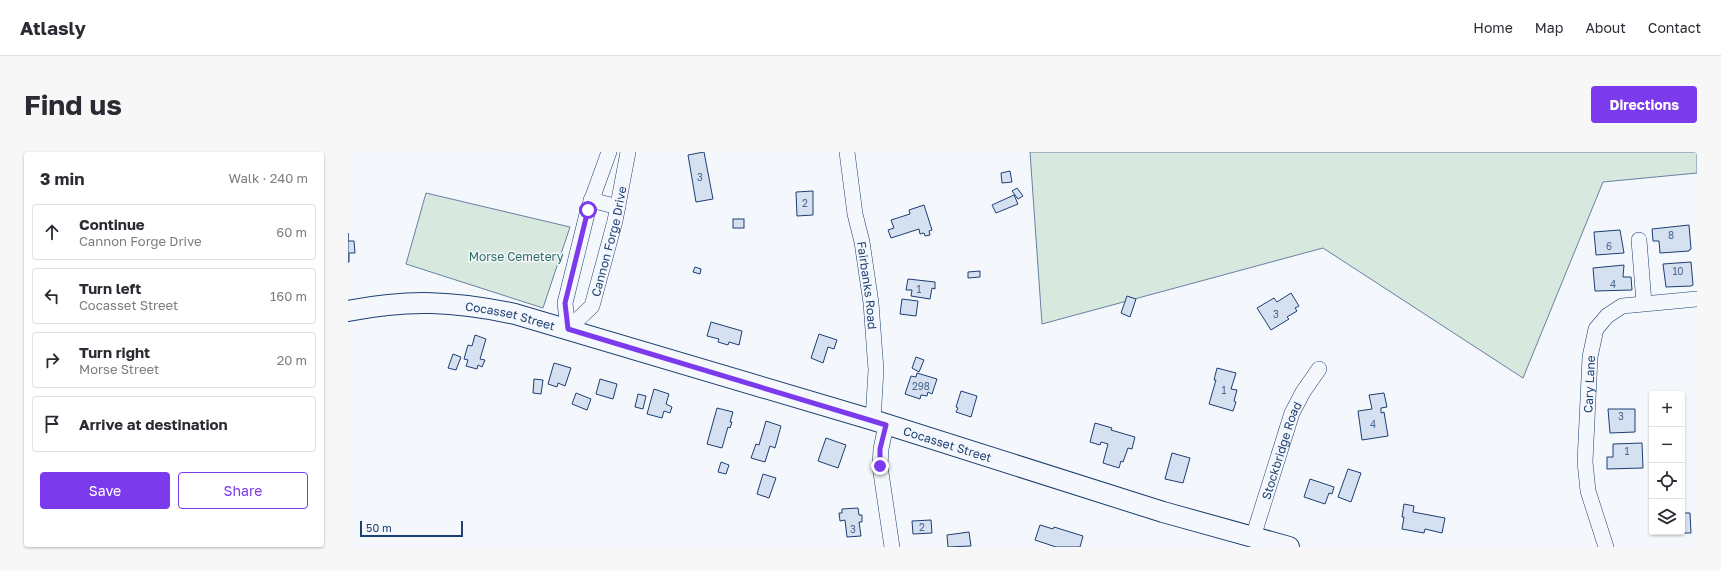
<!DOCTYPE html>
<meta charset="utf-8">
<style>
:root{--surface:#fff;--page:#f7f7f7;--text:#2b2b33;--muted:#7c7c81;--line:#e1e1e2;--accent:#7c3aed}
body{margin:0;font-family:"Golos Text",sans-serif;background:var(--page);color:var(--text)}
.controls{position:absolute;right:12px;bottom:12px;display:grid;overflow:hidden;border-radius:4px;box-shadow:0 1px 3px #0004}
.controls button{width:36px;height:36px;display:grid;place-items:center;padding:0;border:0;border-bottom:1px solid var(--line);background:var(--surface);color:var(--text);font:20px sans-serif}
.scale{position:absolute;left:12px;bottom:10px;width:103px;box-sizing:border-box;padding-left:4px;border:2px solid #1d3f73;border-top:0;font-size:11px;line-height:14px;white-space:nowrap;color:#1d3f73;-webkit-text-stroke:3px #f4f7fb;paint-order:stroke}
.stop{position:absolute;width:12px;height:12px;margin:-9px;border:3px solid #7c3aed;border-radius:50%;background:#fff}
.stop.end{background:#7c3aed;border-color:#fff;box-shadow:0 1px 4px #0008}
.list{margin:0;padding:0;list-style:none}
h2{display:flex;justify-content:space-between;align-items:center;height:52px;margin:0;padding:0 16px;font-size:17px}
h2 small{font-size:13px;font-weight:400;color:var(--muted)}
.list li{display:grid;grid-template-columns:26px 1fr auto;gap:12px;align-items:center;box-sizing:border-box;height:56px;margin:0 8px 8px;padding:0 8px;border:1px solid var(--line);border-radius:4px}
.list b{display:block;font-size:15px;white-space:nowrap}
.list p{margin:0;font-size:13px;white-space:nowrap;color:var(--muted)}
.list em{font-size:13px;font-style:normal;color:var(--muted)}
.actions{display:flex;gap:8px;padding:12px 16px}
.actions a{flex:1;padding:9px 0;border:1px solid var(--accent);border-radius:4px;text-align:center;font-size:14px;color:var(--accent)}
.actions .main{background:var(--accent);color:#fff}
.icon{flex:none;width:22px;height:22px;fill:none;stroke:currentColor;stroke-width:2;stroke-linecap:round;stroke-linejoin:round}
.map{position:relative;flex:none;width:1349px;height:395px;overflow:hidden;border-radius:4px}
header{display:flex;align-items:center;gap:24px;box-sizing:border-box;height:56px;padding:0 20px;background:var(--surface);border-bottom:1px solid var(--line)}
header strong{font-size:19px}
nav{display:flex;gap:22px;margin-inline-start:auto;font-size:14px}
.intro{display:flex;align-items:center;justify-content:space-between;box-sizing:border-box;height:96px;padding:0 24px}
h1{margin:0;font-size:28px}
.button{padding:10px 18px;border-radius:4px;background:var(--accent);color:#fff;font-size:14px;font-weight:700}
main{display:flex;gap:24px;padding:0 24px}
aside{flex:1;background:var(--surface);border-radius:4px;box-shadow:0 1px 3px #0004}
.map>svg:first-child{display:block}
.green{fill:#d7e8df;stroke:#687fa3}
.building{fill:#d5e0f0;stroke:#1d3f73}
.lines{fill:none;stroke-linecap:round;stroke-linejoin:round}
.minor-casing{stroke:#1d3f73;stroke-width:16}
.major-casing{stroke:#1d3f73;stroke-width:22}
.minor{stroke:#f4f7fb;stroke-width:15}
.major{stroke:#f4f7fb;stroke-width:20}
.route{stroke:#7c3aed;stroke-width:5}
.labels{text-anchor:middle;dominant-baseline:central;stroke-width:3;stroke-linejoin:round;paint-order:stroke}
.number-label{font-size:10px;fill:#4b6792}
.street-label{font-size:12px;fill:#1d3f73;stroke:#f4f7fb}
.park-label{font-size:12px;fill:#2c6c60;stroke:#f4f7fb}
</style>
<header>
<strong>Atlasly</strong>
<nav><a>Home</a><a>Map</a><a>About</a><a>Contact</a></nav>
</header>
<div class="intro"><h1>Find us</h1><a class="button">Directions</a></div>
<main>
<aside>
<h2>3 min<small>Walk · 240 m</small></h2>
<ul class="list">
<li><svg class="icon" aria-label="ahead" viewBox="0 0 24 24"><path d="M12 20V5M6 11l6-6 6 6"/></svg><div><b>Continue</b><p>Cannon Forge Drive</p></div><em>60 m</em></li>
<li><svg class="icon" aria-label="left" viewBox="0 0 24 24"><path d="M17 20v-9H6M10 6l-5 5 5 5"/></svg><div><b>Turn left</b><p>Cocasset Street</p></div><em>160 m</em></li>
<li><svg class="icon" aria-label="right" viewBox="0 0 24 24"><path d="M7 20v-9h11M14 6l5 5-5 5"/></svg><div><b>Turn right</b><p>Morse Street</p></div><em>20 m</em></li>
<li><svg class="icon" aria-label="arrive" viewBox="0 0 24 24"><path d="M6 21V4h12l-3 4 3 4H6"/></svg><div><b>Arrive at destination</b></div></li>
</ul>
<div class="actions"><a class="main">Save</a><a>Share</a></div>
</aside>
<div class="map">
<svg width="1349" height="395" viewBox="0 0 1349 395">
<rect width="100%" height="100%" fill="#f4f7fb"/>
<g class="green">
<polygon points="682,0 1349,0 1349,21 1255,30 1175,226 975,96 694,172"/>
<polygon points="78,41 222,75 195,156 58,112"/>
</g>
<g class="building">
<polygon points="356,0 365,47 348,50 340,3"/>
<polygon points="662,19 664,30 654,31 653,21"/>
<polygon points="669,36 675,44 670,47 664,39"/>
<polygon points="465,39 465,63 449,64 448,40"/>
<polygon points="666,43 670,52 648,61 644,53"/>
<polygon points="576,53 584,78 581,79 582,83 577,84 576,81 572,82 571,77 543,86 540,78 546,76 543,68 562,62 561,58"/>
<rect x="385" y="67" width="11" height="9"/>
<polygon points="1341,73 1343,97 1341,98 1341,99 1312,101 1311,89 1305,89 1304,77"/>
<polygon points="1272,78 1276,101 1248,103 1246,80"/>
<polygon points="0,81 0,89 6,89 7,101 1,101 1,110 0,110"/>
<polygon points="1343,110 1345,133 1343,134 1318,135 1315,112"/>
<polygon points="1276,113 1275,125 1283,125 1284,138 1247,139 1245,116"/>
<polygon points="347,115 353,117 352,122 345,120"/>
<polygon points="632,119 632,125 620,126 620,120"/>
<polygon points="560,127 587,130 587,137 584,136 582,147 563,144 564,138 558,138"/>
<polygon points="943,141 951,154 947,156 949,159 939,165 941,167 923,178 909,156 926,146 929,150"/>
<polygon points="779,144 788,147 782,165 773,161"/>
<polygon points="554,147 570,149 568,164 552,162"/>
<polygon points="363,170 394,179 391,193 381,190 380,193 370,190 371,187 359,184"/>
<polygon points="471,182 489,188 486,197 480,195 475,211 463,206"/>
<polygon points="127,183 138,187 132,207 137,208 134,215 130,213 129,217 118,214 120,208 116,207 120,193 124,194"/>
<polygon points="105,202 113,205 108,218 100,216"/>
<polygon points="568,205 576,208 571,220 564,216"/>
<polygon points="206,211 223,216 217,234 210,231 209,235 200,232"/>
<polygon points="869,216 888,221 883,237 889,238 886,249 888,250 885,259 861,252 868,228 866,228"/>
<polygon points="569,221 589,227 584,242 580,240 579,244 573,243 572,247 557,242 563,224 568,225"/>
<polygon points="186,227 195,228 193,242 185,241"/>
<polygon points="252,227 269,232 265,247 248,242"/>
<polygon points="306,237 321,242 318,252 324,255 322,261 316,259 314,266 299,262"/>
<polygon points="613,239 629,244 623,265 608,260 610,256 608,255"/>
<polygon points="228,241 243,247 239,258 224,252"/>
<polygon points="1036,241 1039,255 1033,256 1033,261 1036,260 1040,284 1014,288 1010,259 1024,257 1021,243"/>
<polygon points="290,242 298,244 295,257 287,255"/>
<polygon points="369,256 385,260 382,270 384,270 382,276 380,275 374,296 359,292"/>
<polygon points="1260,257 1287,257 1287,280 1262,281"/>
<polygon points="418,269 433,274 427,296 422,294 417,310 403,306 408,292 411,293"/>
<polygon points="747,271 764,276 763,278 787,285 784,297 780,296 775,310 773,309 771,316 755,311 760,292 753,290 752,293 742,290"/>
<polygon points="478,286 498,293 490,316 470,309"/>
<polygon points="1294,291 1295,316 1259,317 1259,305 1265,305 1265,292"/>
<polygon points="824,301 842,306 835,331 817,327"/>
<polygon points="373,310 381,313 378,322 370,320"/>
<polygon points="1000,317 1013,321 1003,350 990,345"/>
<polygon points="415,322 428,326 421,346 409,342"/>
<polygon points="962,327 986,335 984,342 981,341 977,352 956,345"/>
<polygon points="1056,352 1066,354 1065,360 1097,366 1094,381 1077,377 1076,381 1054,377 1056,365 1054,365"/>
<polygon points="510,356 511,363 514,363 514,370 511,370 513,384 499,385 497,368 492,369 491,361 494,361 494,357"/>
<polygon points="1334,361 1342,361 1343,381 1331,381 1334,380"/>
<polygon points="583,368 584,381 565,382 564,369"/>
<polygon points="692,373 705,377 706,375 735,384 732,395 708,395 687,388"/>
<polygon points="621,380 623,394 600,395 599,383"/>
</g>
<g class="lines">
<defs>
<g id="minor">
<path id="s1" d="M499,0L507,62L514,90L523,151L528,218L525,268"/>
<polyline points="243,48 270,55"/>
<polyline points="1291,88 1296,151"/>
<path id="s2" d="M220,177L244,154L267,69L280,0"/>
<polyline points="220,177 217,151 240,58 261,0"/>
<polyline points="538,273 533,297 532,314 544,395"/>
<path id="s3" d="M905,385L944,261L955,240L971,217"/>
<path id="s4" d="M1258,395L1240,339L1237,310L1242,205L1248,177L1259,164L1274,154L1349,147"/>
</g>
<g id="major">
<path id="s5" d="M0,159C61,147 106,149 167,162L525,268L815,360L941,395"/>
</g>
</defs>
<use href="#minor" class="minor-casing"/>
<use href="#major" class="major-casing"/>
<use href="#minor" class="minor"/>
<use href="#major" class="major"/>
</g>
<g class="lines">
<polyline class="route" points="240,58 217,151 220,177 538,273 532,297 532,314"/>
</g>
<g class="labels">
<g class="number-label">
<text x="352" y="25">3</text>
<text x="457" y="51">2</text>
<text x="1323" y="83">8</text>
<text x="1261" y="94">6</text>
<text x="1330" y="119">10</text>
<text x="1265" y="132">4</text>
<text x="571" y="137">1</text>
<text x="928" y="162">3</text>
<text x="573" y="234">298</text>
<text x="876" y="238">1</text>
<text x="1273" y="264">3</text>
<text x="1025" y="272">4</text>
<text x="1279" y="299">1</text>
<text x="574" y="375">2</text>
<text x="505" y="377">3</text>
</g>
<g class="street-label">
<text stroke="none"><textPath href="#s2" startOffset="100">Cannon Forge Drive</textPath></text>
<text stroke="none"><textPath href="#s1" startOffset="135">Fairbanks Road</textPath></text>
<text stroke="none"><textPath href="#s5" startOffset="164">Cocasset Street</textPath></text>
<text stroke="none"><textPath href="#s4" startOffset="166">Cary Lane</textPath></text>
<text stroke="none"><textPath href="#s5" startOffset="620">Cocasset Street</textPath></text>
<text stroke="none"><textPath href="#s3" startOffset="91">Stockbridge Road</textPath></text>
</g>
<g class="park-label">
<text x="168" y="104">Morse Cemetery</text>
</g>
</g>
</svg>
<div class="controls">
<button>+</button>
<button>−</button>
<button><svg class="icon" aria-label="locate" viewBox="0 0 24 24"><circle cx="12" cy="12" r="6"/><path d="M12 2v4M12 18v4M2 12h4M18 12h4"/></svg></button>
<button><svg class="icon" aria-label="layers" viewBox="0 0 24 24"><path d="M12 4l9 5-9 5-9-5zM3 14l9 5 9-5"/></svg></button>
</div>
<div class="scale">50 m</div>
<div class="stop" style="left:240px;top:58px"></div>
<div class="stop end" style="left:532px;top:314px"></div>
</div>
</main>
